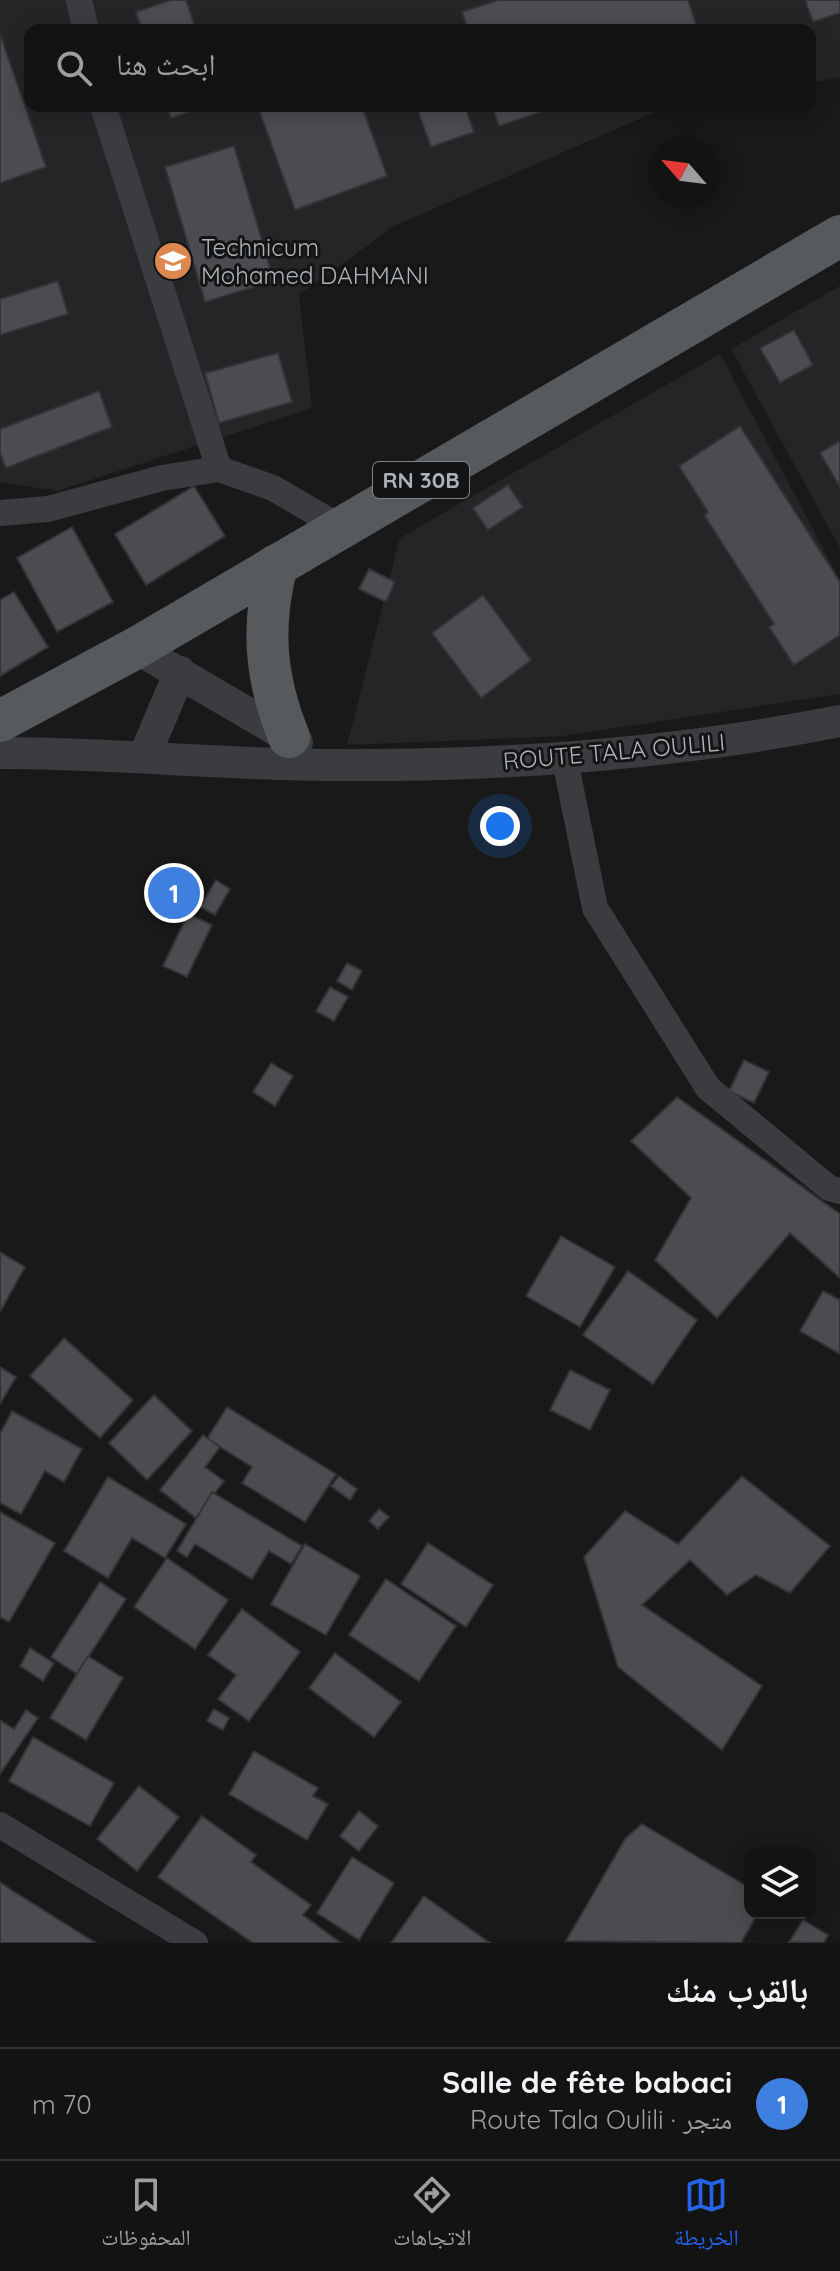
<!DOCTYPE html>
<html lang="ar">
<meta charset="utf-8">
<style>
:root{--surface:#131314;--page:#1c1c1d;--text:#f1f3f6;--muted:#9d9ea0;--line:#323234;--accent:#2563eb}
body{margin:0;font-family:Quicksand,"Noto Naskh Arabic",sans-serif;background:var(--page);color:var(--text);direction:rtl}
.controls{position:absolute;right:24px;bottom:24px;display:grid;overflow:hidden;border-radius:16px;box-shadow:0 4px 20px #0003}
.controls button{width:72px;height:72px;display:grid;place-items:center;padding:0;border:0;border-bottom:2px solid var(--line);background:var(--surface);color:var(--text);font:40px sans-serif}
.compass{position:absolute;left:648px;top:136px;width:72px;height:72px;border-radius:50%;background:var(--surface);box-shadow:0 4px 20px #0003;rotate:298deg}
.you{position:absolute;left:500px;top:826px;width:28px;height:28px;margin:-20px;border:6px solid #fff;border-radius:50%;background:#1a73e8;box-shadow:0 0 0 12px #1a73e833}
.badge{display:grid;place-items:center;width:52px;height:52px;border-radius:50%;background:var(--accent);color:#fff;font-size:26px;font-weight:700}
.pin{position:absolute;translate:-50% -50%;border:4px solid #fff;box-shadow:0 2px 8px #0006}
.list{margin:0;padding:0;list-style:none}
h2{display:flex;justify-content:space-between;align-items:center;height:104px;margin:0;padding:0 32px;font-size:34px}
h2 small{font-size:26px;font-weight:400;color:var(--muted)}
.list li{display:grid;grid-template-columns:52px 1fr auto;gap:24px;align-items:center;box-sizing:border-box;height:112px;padding:0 32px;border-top:2px solid var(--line)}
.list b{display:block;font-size:30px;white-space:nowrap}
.list p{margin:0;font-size:26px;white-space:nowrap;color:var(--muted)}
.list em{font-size:26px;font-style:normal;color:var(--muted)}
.icon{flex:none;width:44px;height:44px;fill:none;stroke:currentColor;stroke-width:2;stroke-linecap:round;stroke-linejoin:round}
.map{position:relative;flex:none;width:840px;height:1943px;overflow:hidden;direction:ltr}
.search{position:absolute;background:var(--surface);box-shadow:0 4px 20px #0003;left:24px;right:24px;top:24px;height:88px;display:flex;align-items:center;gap:20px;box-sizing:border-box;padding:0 28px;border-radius:16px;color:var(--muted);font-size:30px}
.sheet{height:216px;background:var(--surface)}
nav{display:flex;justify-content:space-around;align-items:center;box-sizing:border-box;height:112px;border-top:2px solid var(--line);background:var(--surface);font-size:22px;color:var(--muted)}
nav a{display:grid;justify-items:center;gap:4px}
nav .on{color:var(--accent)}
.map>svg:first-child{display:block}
.built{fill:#252527}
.building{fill:#4b4c4f;stroke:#333436;stroke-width:2}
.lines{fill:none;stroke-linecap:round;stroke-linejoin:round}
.minor{stroke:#3a3c3f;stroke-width:26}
.tertiary{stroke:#3a3c3f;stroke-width:32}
.primary{stroke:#565a5d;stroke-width:42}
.labels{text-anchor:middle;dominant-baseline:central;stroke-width:6;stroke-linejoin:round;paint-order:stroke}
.shield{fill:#141415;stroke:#7e8387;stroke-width:2}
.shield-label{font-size:22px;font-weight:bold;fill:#acb3b8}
.poi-label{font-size:24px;fill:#acb3b8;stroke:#141415;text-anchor:start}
.street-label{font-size:24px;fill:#acb3b8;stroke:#141415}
</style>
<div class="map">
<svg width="840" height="1943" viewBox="0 0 840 1943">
<rect width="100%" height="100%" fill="#19191a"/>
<g class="built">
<polygon points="0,0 840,0 840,77 810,83 810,30 30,30 30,106 669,106 394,226 299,295 312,408 57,491 0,482"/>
<polygon points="840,286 840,548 731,349"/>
<polygon points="720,354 840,580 840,694 562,736 347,745 400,538"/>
</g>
<g class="building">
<polygon points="171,0 186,0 196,30 142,30 136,12"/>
<polygon points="498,0 688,0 698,30 468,30 462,12"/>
<polygon points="805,0 840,0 840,13 813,22"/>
<polygon points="0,34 46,167 0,183"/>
<polygon points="167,106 206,106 171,118"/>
<polygon points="269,106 362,106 387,176 295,210 259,110"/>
<polygon points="416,106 465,106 474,132 431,147"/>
<polygon points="492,106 559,106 499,126"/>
<polygon points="234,146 274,281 205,302 165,167"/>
<polygon points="58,281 68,314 0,335 0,299"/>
<polygon points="794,330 813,365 780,383 760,348"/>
<polygon points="278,353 292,402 219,423 205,373"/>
<polygon points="99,391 112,427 6,468 0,453 0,429"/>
<polygon points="740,426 840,582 840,635 794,665 769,627 774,624 704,515 708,512 679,466"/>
<polygon points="840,441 840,487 820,453"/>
<polygon points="508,485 523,507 488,530 473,508"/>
<polygon points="194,486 225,536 146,585 115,534"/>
<polygon points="72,527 113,602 57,632 17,558"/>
<polygon points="369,569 395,582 386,602 359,589"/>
<polygon points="14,592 48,647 0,676 0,600"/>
<polygon points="483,595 531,660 481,698 432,633"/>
<polygon points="216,880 230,889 215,915 200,907"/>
<polygon points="188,914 212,925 187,977 163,966"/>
<polygon points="347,963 362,971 352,990 337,981"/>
<polygon points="330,987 348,997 334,1021 316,1011"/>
<polygon points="744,1060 769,1072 754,1103 729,1091"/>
<polygon points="271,1063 293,1076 275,1106 253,1092"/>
<polygon points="677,1097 840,1214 840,1278 790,1233 717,1318 655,1260 691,1198 631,1141"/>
<polygon points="561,1236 615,1267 580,1327 526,1296"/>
<polygon points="0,1252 25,1267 0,1312"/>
<polygon points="628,1271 697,1320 653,1384 583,1335"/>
<polygon points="823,1291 840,1300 840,1354 800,1331"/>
<polygon points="64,1338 133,1400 100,1438 30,1376"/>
<polygon points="0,1367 16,1377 0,1404"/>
<polygon points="570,1370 610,1390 590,1430 550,1410"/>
<polygon points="154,1395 192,1431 147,1480 109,1443"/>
<polygon points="227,1407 336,1474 305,1522 242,1483 252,1467 207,1439"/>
<polygon points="12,1411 82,1449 64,1482 45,1471 21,1514 0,1503 0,1434"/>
<polygon points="203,1435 220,1447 205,1467 224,1481 196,1518 160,1490"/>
<polygon points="339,1476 357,1489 350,1500 331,1486"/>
<polygon points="742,1476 830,1546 790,1593 756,1575 727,1595 690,1560 642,1605 762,1686 722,1750 618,1667 584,1557 625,1511 678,1544"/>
<polygon points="108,1477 186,1524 165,1558 132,1538 108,1578 64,1551"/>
<polygon points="212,1492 302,1546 291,1564 269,1551 252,1579 195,1544 187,1557 177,1551"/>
<polygon points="379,1509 389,1517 378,1529 369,1521"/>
<polygon points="0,1512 55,1543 9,1622 0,1617"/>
<polygon points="428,1543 493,1585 466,1627 401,1584"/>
<polygon points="305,1544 360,1576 326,1635 271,1604"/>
<polygon points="167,1558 228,1600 195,1649 134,1607"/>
<polygon points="386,1579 456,1626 419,1681 349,1635"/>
<polygon points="100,1582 126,1599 77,1674 51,1657"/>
<polygon points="242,1609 300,1652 249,1721 218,1699 236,1675 208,1655"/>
<polygon points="30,1648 54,1663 43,1681 20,1666"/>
<polygon points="335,1653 401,1702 374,1737 309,1688"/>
<polygon points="88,1656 123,1678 86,1740 50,1718"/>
<polygon points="214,1709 229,1718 223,1730 207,1721"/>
<polygon points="26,1710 38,1718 0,1774 0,1720 14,1729"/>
<polygon points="33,1737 114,1783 90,1826 9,1781"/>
<polygon points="254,1751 318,1788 313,1796 328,1804 307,1840 229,1794"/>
<polygon points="139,1786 179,1817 137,1871 97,1839"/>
<polygon points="359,1811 378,1826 359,1851 340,1836"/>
<polygon points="202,1816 256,1855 251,1862 311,1905 303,1915 341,1943 253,1943 158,1877"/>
<polygon points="642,1824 750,1888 750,1913 758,1913 741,1943 566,1941 625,1839"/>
<polygon points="352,1857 394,1883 359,1940 317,1913"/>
<polygon points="0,1882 13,1891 96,1943 0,1943"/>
<polygon points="424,1896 490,1943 391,1943"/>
<polygon points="803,1920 828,1935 824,1943 789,1942"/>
</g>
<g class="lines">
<g class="minor">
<polyline points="79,0 86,30"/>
<polyline points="103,106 219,469"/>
<polyline points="0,513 48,509 162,478 219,469 273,488 340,527"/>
<polyline points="565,760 595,908 708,1088 829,1188 840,1191"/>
<polyline points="0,1825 195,1943"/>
</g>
<g class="tertiary">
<polyline points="136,648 297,742"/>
<path d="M0,753C113,753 226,765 339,765C508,766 675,754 840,721"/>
<polyline points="144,757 180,672"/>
</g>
<g class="primary">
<path d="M277,565C261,626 265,678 289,737"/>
<polyline points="0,721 136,648 840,236"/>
</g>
</g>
<defs>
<symbol id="school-disc" viewBox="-11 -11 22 22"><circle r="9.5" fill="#dc874f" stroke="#141415"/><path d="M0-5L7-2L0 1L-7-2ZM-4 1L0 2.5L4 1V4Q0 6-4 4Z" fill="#fff"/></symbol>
</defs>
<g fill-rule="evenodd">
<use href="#school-disc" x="151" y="239" width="44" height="44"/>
</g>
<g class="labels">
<rect class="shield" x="373" y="462" width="96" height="36" rx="6"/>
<g class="shield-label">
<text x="421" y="480">RN 30B</text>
</g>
<g class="poi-label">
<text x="201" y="247">Technicum<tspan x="201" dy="28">Mohamed DAHMANI</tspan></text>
</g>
<g class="street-label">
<text transform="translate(614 751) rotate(-5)">ROUTE TALA OULILI</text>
</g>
</g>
</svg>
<div class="controls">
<button><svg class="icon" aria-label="layers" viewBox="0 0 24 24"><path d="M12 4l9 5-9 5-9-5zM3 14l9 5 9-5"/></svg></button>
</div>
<svg class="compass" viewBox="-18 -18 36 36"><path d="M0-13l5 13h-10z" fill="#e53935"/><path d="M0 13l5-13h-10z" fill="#9d9ea0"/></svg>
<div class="you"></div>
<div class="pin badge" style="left:174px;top:893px;background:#3f7fe0">1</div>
<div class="search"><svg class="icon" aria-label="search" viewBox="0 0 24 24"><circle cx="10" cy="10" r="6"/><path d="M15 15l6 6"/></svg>ابحث هنا</div>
</div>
<section class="sheet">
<h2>بالقرب منك<small></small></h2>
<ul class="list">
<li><span class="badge" style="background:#3f7fe0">1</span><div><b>Salle de fête babaci</b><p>متجر · Route Tala Oulili</p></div><em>70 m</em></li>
</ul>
</section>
<nav>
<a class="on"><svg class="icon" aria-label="map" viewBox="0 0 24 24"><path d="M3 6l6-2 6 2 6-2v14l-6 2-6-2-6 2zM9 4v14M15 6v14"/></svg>الخريطة</a>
<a><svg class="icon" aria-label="directions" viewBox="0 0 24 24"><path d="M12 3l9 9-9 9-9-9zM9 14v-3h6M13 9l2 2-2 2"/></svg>الاتجاهات</a>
<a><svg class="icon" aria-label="saved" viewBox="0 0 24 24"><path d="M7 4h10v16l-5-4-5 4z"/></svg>المحفوظات</a>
</nav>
